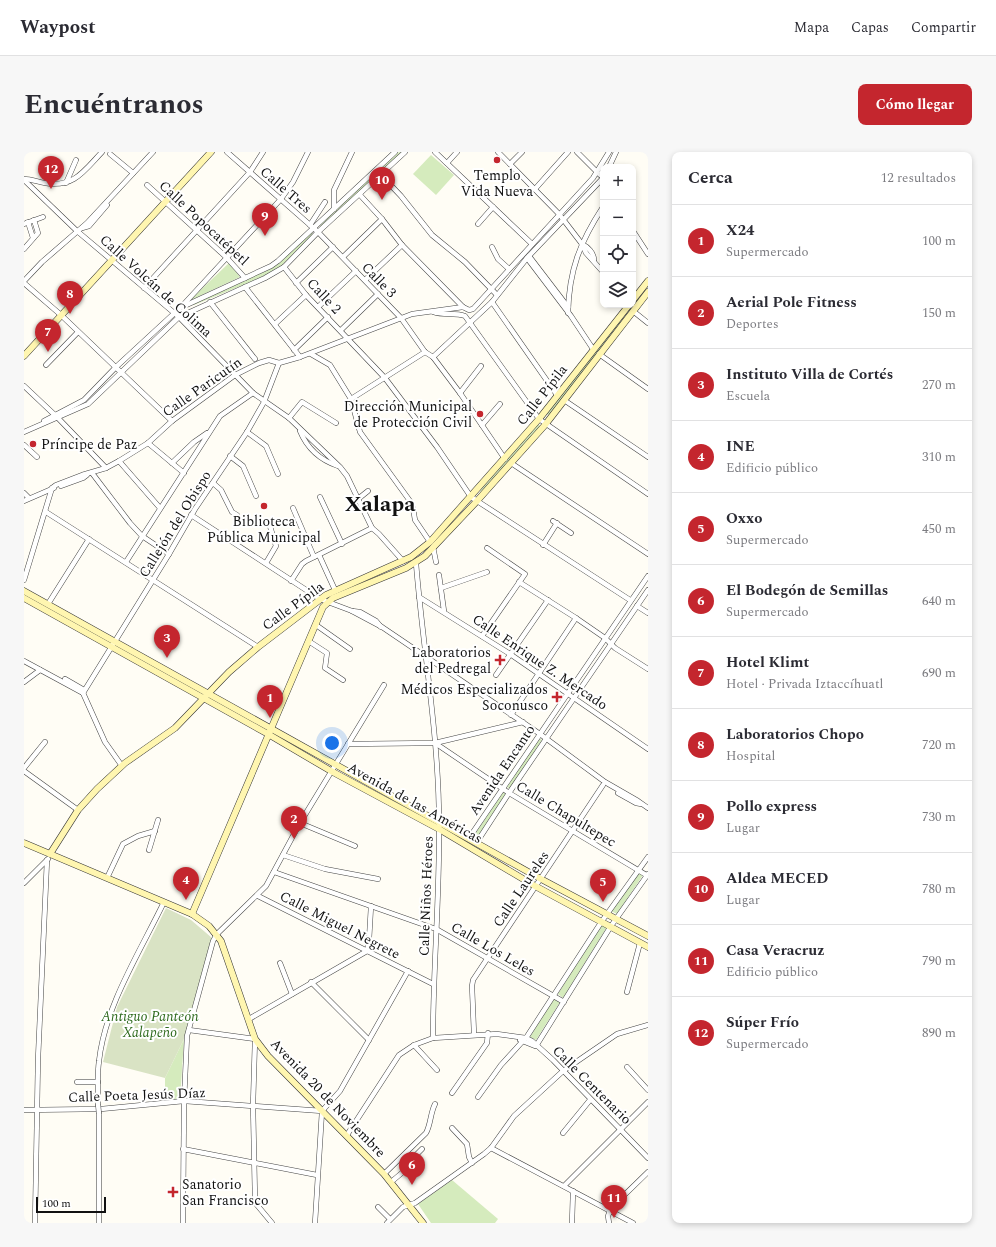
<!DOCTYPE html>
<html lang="es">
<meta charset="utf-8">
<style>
:root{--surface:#fff;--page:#f7f7f7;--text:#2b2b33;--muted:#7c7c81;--line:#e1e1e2;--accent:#c4262e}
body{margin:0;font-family:Spectral,serif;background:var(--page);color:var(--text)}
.controls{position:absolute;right:12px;top:12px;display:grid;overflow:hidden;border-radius:8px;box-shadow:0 2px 6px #0003}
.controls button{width:36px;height:36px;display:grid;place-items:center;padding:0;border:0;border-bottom:1px solid var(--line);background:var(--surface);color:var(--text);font:20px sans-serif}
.scale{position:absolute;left:12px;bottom:10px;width:70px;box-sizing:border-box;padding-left:4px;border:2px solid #111;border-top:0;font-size:11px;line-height:14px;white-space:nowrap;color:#111;-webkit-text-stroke:3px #fff;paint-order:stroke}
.you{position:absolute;left:308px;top:591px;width:14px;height:14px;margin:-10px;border:3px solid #fff;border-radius:50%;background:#1a73e8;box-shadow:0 0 0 6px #1a73e833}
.badge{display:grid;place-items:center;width:26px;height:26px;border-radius:50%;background:var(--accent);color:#fff;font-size:13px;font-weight:700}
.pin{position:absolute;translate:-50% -33px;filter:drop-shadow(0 1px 2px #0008)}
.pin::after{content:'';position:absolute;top:21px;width:14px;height:12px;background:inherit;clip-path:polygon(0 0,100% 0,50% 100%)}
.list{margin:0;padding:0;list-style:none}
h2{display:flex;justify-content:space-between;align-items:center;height:52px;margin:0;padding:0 16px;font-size:17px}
h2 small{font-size:13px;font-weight:400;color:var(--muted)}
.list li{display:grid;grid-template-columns:26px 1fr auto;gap:12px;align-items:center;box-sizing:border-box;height:72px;padding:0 16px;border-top:1px solid var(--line)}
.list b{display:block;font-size:15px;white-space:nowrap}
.list p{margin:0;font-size:13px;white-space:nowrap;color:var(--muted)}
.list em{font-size:13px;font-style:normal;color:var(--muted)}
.icon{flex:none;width:22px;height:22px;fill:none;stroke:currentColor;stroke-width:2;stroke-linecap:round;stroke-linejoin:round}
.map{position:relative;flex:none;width:624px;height:1071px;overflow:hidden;border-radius:8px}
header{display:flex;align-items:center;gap:24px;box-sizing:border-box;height:56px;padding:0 20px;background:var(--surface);border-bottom:1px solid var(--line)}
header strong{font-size:19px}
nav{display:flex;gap:22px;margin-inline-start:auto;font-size:14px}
.intro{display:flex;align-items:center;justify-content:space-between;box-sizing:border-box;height:96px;padding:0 24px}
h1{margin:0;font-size:28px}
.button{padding:10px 18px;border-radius:8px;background:var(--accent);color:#fff;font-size:14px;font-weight:700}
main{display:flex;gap:24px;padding:0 24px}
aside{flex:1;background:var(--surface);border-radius:8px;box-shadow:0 2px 6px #0003}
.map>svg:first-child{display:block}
.green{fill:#d5ebbd}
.cemetery{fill:#d9e3c4}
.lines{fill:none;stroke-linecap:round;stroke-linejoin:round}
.minor-casing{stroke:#444;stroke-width:5.5}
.secondary-casing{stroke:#333;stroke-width:7}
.minor{stroke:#fff;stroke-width:4.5}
.secondary{stroke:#fff6b0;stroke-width:6}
.minor-bridge-casing{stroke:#444;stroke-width:5.5;stroke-linecap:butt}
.minor-bridge{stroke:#fff;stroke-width:4.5}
.poi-dot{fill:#c4262e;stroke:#fff;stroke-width:1.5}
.labels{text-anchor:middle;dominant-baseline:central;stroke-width:4;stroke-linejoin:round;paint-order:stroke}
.poi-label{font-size:14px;fill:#111;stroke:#fff;text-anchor:end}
.street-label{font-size:14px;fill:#111;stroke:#fff}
.park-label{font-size:14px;font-style:italic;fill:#2f6b1f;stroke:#fff}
.town-label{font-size:22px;font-weight:bold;fill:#111;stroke:#fff}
</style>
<header>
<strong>Waypost</strong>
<nav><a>Mapa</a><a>Capas</a><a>Compartir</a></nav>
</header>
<div class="intro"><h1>Encuéntranos</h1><a class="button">Cómo llegar</a></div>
<main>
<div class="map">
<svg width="624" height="1071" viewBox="0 0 624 1071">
<rect width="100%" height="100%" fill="#fffdf5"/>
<g class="green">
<polygon points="375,0 378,0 297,74 295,73"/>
<polygon points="407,3 430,23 412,43 389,22"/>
<polygon points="287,80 289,82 255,116 241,124 170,153 169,151 253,113"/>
<polygon points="205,111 216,125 165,149"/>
<polygon points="606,153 609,153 526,264 523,262"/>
<polygon points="514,272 516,274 458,341 456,339"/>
<polygon points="515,586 518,588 486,637 483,635"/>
<polygon points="479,640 483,642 454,685 451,682"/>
<polygon points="612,719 619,723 593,762 587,759"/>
<polygon points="578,771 583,775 539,846 534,842"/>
<polygon points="530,846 536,850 512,888 506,885"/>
<polygon points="160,887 156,948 141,949 141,926"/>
<polygon points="428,1028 474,1067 471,1071 407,1071 394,1052"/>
</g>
<polygon class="cemetery" points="142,756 167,768 188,786 160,887 141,926 79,910 93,855"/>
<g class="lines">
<defs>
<g id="minor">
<polyline points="203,0 294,80 377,166 401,200 409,205 436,241 481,307"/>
<polyline points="411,0 508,92"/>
<polyline points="474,0 535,62 558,92 562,101 579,120"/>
<polyline points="553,0 576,23"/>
<polyline points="86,2 109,21"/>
<polyline points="423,11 433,0"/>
<polyline points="486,12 498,0"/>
<polyline points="585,15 592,0"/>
<polyline points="357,23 377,44 408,83 441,110 473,143"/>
<path d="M0,27C7,27 14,30 21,31C50,36 60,19 78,0"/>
<polyline points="0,28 53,79 155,165 229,241 265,266 316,315 323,324 348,376 355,382 379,409"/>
<polyline points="42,31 52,8"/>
<polyline points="123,33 202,105 221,126"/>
<polyline points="511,37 544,0"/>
<polyline points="336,43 358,67 378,93 439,155"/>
<polyline points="310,57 310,38 328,0"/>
<polyline points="4,70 9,86"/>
<polyline points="0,72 19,65"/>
<polyline points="454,72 469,55"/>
<polyline points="286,73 301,50"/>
<polyline points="58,76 65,74 83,53"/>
<polyline points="609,79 624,102"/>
<path d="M558,92C564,95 570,101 570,108"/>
<polyline points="468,95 474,107 485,117"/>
<polyline points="0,97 14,81 10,68"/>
<polyline points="505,104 544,155"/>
<polyline points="319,105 358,67"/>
<polyline points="503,106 547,164 569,197"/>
<polyline points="260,115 282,143 361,226 413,295 447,345 606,448"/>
<polyline points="341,128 378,93"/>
<polyline points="0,129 18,110 63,71 129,0"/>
<polyline points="0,131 37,163 148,269"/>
<polyline points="272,131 309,95"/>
<polyline points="221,135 276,205"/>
<polyline points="120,136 226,20 239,0"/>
<polyline points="186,150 231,207"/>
<polyline points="468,150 533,243"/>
<polyline points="159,153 257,47 269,30 284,0"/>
<polyline points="294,155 332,119"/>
<polyline points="609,159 624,171"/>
<path d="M409,160C420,164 431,160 441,164L515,267L624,342"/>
<path d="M544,161C545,118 556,90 579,55"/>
<polyline points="251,172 282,143"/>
<polyline points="317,178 354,142"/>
<polyline points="270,198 304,165"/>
<polyline points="287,202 306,213 327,247 336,280 386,349 389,356 391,368 406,390"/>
<polyline points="575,202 624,237"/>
<polyline points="409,205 468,150 503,106 579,26"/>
<polyline points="22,213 54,180"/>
<polyline points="0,234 34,266 82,316"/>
<polyline points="436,241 457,214"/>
<polyline points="327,247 401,200"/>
<polyline points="540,248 624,305"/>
<polyline points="265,266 278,250 312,271"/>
<polyline points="20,269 60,248 92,215 156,156 247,114 254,109 371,0"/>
<polyline points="458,273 476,252"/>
<path d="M276,279C283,296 296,308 314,314"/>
<polyline points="0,280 64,252 155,165 241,126 260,115 294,80 381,0"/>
<polyline points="223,280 242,294 254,322"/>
<polyline points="124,291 160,321"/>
<polyline points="0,293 13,305"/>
<polyline points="206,304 219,314 232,344"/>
<polyline points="95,309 136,356"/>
<polyline points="148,311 170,290 183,281"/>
<polyline points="487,311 624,402"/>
<polyline points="68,321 106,371 118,384 145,402"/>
<polyline points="189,331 197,338 208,360 213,363"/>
<polyline points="37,334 59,326 63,323"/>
<polyline points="28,336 32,333 58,323 82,316 95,309 124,291 148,269 211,223 235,211 245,208 255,211 276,205 388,162 439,155 445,158 449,157 569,26 585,0"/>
<polyline points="0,341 5,346"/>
<polyline points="296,345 318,392"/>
<polyline points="334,347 344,339"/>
<polyline points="0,349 30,336"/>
<polyline points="269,356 290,405"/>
<polyline points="22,360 234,495"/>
<polyline points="167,363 296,447 328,459 336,460 352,469 357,475"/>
<polyline points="529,369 547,381"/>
<polyline points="519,393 533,371"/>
<polyline points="409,395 412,410"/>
<polyline points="295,403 311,438"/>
<polyline points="102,410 196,264 229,241"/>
<polyline points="242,411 252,394 245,371"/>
<path d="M392,411C399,498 415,584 415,671C416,743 409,814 409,886"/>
<polyline points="415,423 420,459"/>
<polyline points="0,428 28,336"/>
<polyline points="267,429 278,412 282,409 348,376"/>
<polyline points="495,430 552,466 581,486 591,496 624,517"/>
<polyline points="417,436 463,420"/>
<polyline points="395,445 486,502 624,597"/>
<polyline points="24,452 65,387"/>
<polyline points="613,454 624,461"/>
<polyline points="328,459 358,475 516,582 581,630 614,649 624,656"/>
<polyline points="292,473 326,497"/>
<polyline points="458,484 501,422 463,396"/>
<polyline points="286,490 303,501 301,516 319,528"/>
<polyline points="0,509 59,541"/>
<polyline points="472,523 524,448"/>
<polyline points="41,527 60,538"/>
<polyline points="0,530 16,518"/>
<polyline points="59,541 145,402 171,357 223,280 240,250 255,211"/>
<polyline points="59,541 81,590 98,614"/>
<polyline points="487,563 552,466"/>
<polyline points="411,591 485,641 624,724"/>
<polyline points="324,592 411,591 499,570"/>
<polyline points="0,616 21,590"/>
<polyline points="0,619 54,658"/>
<polyline points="594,641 612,651 617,652"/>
<polyline points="276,671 331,694"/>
<polyline points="445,686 624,424"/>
<polyline points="453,690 485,641 624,438"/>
<polyline points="125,698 134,668"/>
<polyline points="259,703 301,717 354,727"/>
<polyline points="250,720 412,777 540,850"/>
<polyline points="83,726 99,692 114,684 131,679"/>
<polyline points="0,731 24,707"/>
<polyline points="234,744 409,832"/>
<polyline points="256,811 268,842"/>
<polyline points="287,830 345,888"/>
<polyline points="603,840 616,791"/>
<polyline points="225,867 343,799 345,789 347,754"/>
<polyline points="165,878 231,887 229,953 231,1047 233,1053 248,1071"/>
<polyline points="450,882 448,834 449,828 579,633"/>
<polyline points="502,886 578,769 624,705"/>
<polyline points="496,888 511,894"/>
<polyline points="390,893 413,918"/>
<polyline points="512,894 587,774 624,722"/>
<polyline points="603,915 624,938"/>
<polyline points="53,930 74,930"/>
<polyline points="428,941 463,891 464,881"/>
<polyline points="49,945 74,944"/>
<polyline points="454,945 477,913 498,890"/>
<path d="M74,952C74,938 73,923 75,909C81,854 116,800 140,750"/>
<polyline points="0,958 77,957 160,949 298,959"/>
<polyline points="298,959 316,939 384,819"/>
<polyline points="75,962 75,1071"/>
<polyline points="428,976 443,992 445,1005 448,1011"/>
<polyline points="539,981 566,948"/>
<polyline points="323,983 375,903 390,893 409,886 473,882 502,886 508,889 529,908 624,1006"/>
<polyline points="467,996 609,1071"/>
<polyline points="159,997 293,1023"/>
<path d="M360,1022L402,981C407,972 406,962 411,952"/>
<polyline points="367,1030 385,1015 390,1005 398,997"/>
<polyline points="540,1034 624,950"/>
<polyline points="354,1055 366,1067"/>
<polyline points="11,1071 14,907 23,708"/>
<polyline points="159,1071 160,949 163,884 189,789 193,782 242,734 276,671 360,533"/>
<polyline points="291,1071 298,959"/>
<polyline points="363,1071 379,1055 391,1051 460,1002 467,996 490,964 539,919 593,882 624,873"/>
<polyline points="548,1071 549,1039"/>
<polyline points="585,1071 584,1064 587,1056 624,1020"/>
</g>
<g id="secondary">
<polyline points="609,148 624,129"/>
<polyline points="0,204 187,0"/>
<polyline points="0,439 517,727 624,784"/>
<polyline points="0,446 244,582 307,619 415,677 511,734 624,795"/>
<polyline points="0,691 168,762 185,774 197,789 231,887 244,904 360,1022 399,1071"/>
<polyline points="26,702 54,658 73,637 101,611 151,576 205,520 234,495 302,443 387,405 406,390 515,267 605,153"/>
<polyline points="168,762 299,455 309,446 382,416 401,404 453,349 521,273 624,140"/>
</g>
</defs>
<use href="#minor" class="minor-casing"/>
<use href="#secondary" class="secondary-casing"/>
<use href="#minor" class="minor"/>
<use href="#secondary" class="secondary"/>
<defs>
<polyline id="minor-bridge" points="74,952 75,962"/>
</defs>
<use href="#minor-bridge" class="minor-bridge-casing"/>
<use href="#minor-bridge" class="minor-bridge"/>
</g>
<g class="poi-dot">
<circle cx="473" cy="8" r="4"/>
<circle cx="456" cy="262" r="4"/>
<circle cx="9" cy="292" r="4"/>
<circle cx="240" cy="354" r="4"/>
<path d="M474 502h4v4h4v4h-4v4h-4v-4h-4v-4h4z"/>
<path d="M531 539h4v4h4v4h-4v4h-4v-4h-4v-4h4z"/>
<path d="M147 1034h4v4h4v4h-4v4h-4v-4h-4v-4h4z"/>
</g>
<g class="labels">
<g class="poi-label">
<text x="473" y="23" text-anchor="middle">Templo<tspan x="473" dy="16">Vida Nueva</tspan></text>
<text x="448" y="254">Dirección Municipal<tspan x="448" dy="16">de Protección Civil</tspan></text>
<text x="17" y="292" text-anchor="start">Príncipe de Paz</text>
<text x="240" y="369" text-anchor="middle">Biblioteca<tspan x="240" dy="16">Pública Municipal</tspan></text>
<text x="467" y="500">Laboratorios<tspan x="467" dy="16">del Pedregal</tspan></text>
<text x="524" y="537">Médicos Especializados<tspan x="524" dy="16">Soconusco</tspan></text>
<text x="158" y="1032" text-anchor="start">Sanatorio<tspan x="158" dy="16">San Francisco</tspan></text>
</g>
<g class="street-label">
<text transform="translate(262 38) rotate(41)">Calle Tres</text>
<text transform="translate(180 71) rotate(43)">Calle Popocatépetl</text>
<text transform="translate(355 128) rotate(46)">Calle 3</text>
<text transform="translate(132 134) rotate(42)">Calle Volcán de Colima</text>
<text transform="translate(300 144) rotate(47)">Calle 2</text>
<text transform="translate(178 235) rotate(-35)">Calle Paricutín</text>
<text transform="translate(518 243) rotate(-52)">Calle Pípila</text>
<text transform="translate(151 372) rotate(-58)">Callejón del Obispo</text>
<text transform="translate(269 454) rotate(-36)">Calle Pípila</text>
<text transform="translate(516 510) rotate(34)">Calle Enrique Z. Mercado</text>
<text transform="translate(478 618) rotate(-56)">Avenida Encanto</text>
<text transform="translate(391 651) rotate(29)">Avenida de las Américas</text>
<text transform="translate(542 662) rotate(31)">Calle Chapultepec</text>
<text transform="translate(497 737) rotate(-56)">Calle Laureles</text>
<text transform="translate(402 744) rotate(-88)">Calle Niños Héroes</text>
<text transform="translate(316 773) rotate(27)">Calle Miguel Negrete</text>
<text transform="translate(469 797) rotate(30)">Calle Los Leles</text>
<text transform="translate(568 933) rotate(45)">Calle Centenario</text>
<text transform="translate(113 943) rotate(-2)">Calle Poeta Jesús Díaz</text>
<text transform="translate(304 946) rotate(46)">Avenida 20 de Noviembre</text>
</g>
<g class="park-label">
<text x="126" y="864">Antiguo Panteón<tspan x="126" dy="16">Xalapeño</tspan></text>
</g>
<g class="town-label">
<text x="356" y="352">Xalapa</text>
</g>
</g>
</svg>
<div class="controls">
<button>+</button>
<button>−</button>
<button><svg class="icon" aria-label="locate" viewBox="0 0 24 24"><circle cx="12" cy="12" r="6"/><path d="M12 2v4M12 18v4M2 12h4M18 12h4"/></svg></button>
<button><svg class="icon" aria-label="layers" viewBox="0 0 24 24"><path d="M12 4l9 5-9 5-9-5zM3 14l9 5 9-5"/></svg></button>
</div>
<div class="scale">100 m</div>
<div class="you"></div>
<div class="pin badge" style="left:246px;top:566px">1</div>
<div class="pin badge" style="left:270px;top:687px">2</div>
<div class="pin badge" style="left:143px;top:506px">3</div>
<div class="pin badge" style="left:162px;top:748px">4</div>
<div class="pin badge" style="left:579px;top:750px">5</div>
<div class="pin badge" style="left:388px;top:1033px">6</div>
<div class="pin badge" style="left:24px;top:200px">7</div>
<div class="pin badge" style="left:46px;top:162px">8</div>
<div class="pin badge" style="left:241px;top:84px">9</div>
<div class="pin badge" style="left:358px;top:48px">10</div>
<div class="pin badge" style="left:590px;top:1066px">11</div>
<div class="pin badge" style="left:27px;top:37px">12</div>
</div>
<aside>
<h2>Cerca<small>12 resultados</small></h2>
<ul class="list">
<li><span class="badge">1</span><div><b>X24</b><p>Supermercado</p></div><em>100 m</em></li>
<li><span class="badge">2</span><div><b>Aerial Pole Fitness</b><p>Deportes</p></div><em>150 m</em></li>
<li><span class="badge">3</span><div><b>Instituto Villa de Cortés</b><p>Escuela</p></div><em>270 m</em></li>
<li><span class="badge">4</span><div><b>INE</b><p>Edificio público</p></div><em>310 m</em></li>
<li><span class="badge">5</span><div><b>Oxxo</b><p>Supermercado</p></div><em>450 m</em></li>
<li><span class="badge">6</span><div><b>El Bodegón de Semillas</b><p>Supermercado</p></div><em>640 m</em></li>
<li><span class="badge">7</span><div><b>Hotel Klimt</b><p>Hotel · Privada Iztaccíhuatl</p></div><em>690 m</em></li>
<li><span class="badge">8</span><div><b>Laboratorios Chopo</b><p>Hospital</p></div><em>720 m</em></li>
<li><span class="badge">9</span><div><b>Pollo express</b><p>Lugar</p></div><em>730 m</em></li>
<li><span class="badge">10</span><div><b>Aldea MECED</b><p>Lugar</p></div><em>780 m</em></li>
<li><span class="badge">11</span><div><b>Casa Veracruz</b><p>Edificio público</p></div><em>790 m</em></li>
<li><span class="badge">12</span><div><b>Súper Frío</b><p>Supermercado</p></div><em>890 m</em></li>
</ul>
</aside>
</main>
